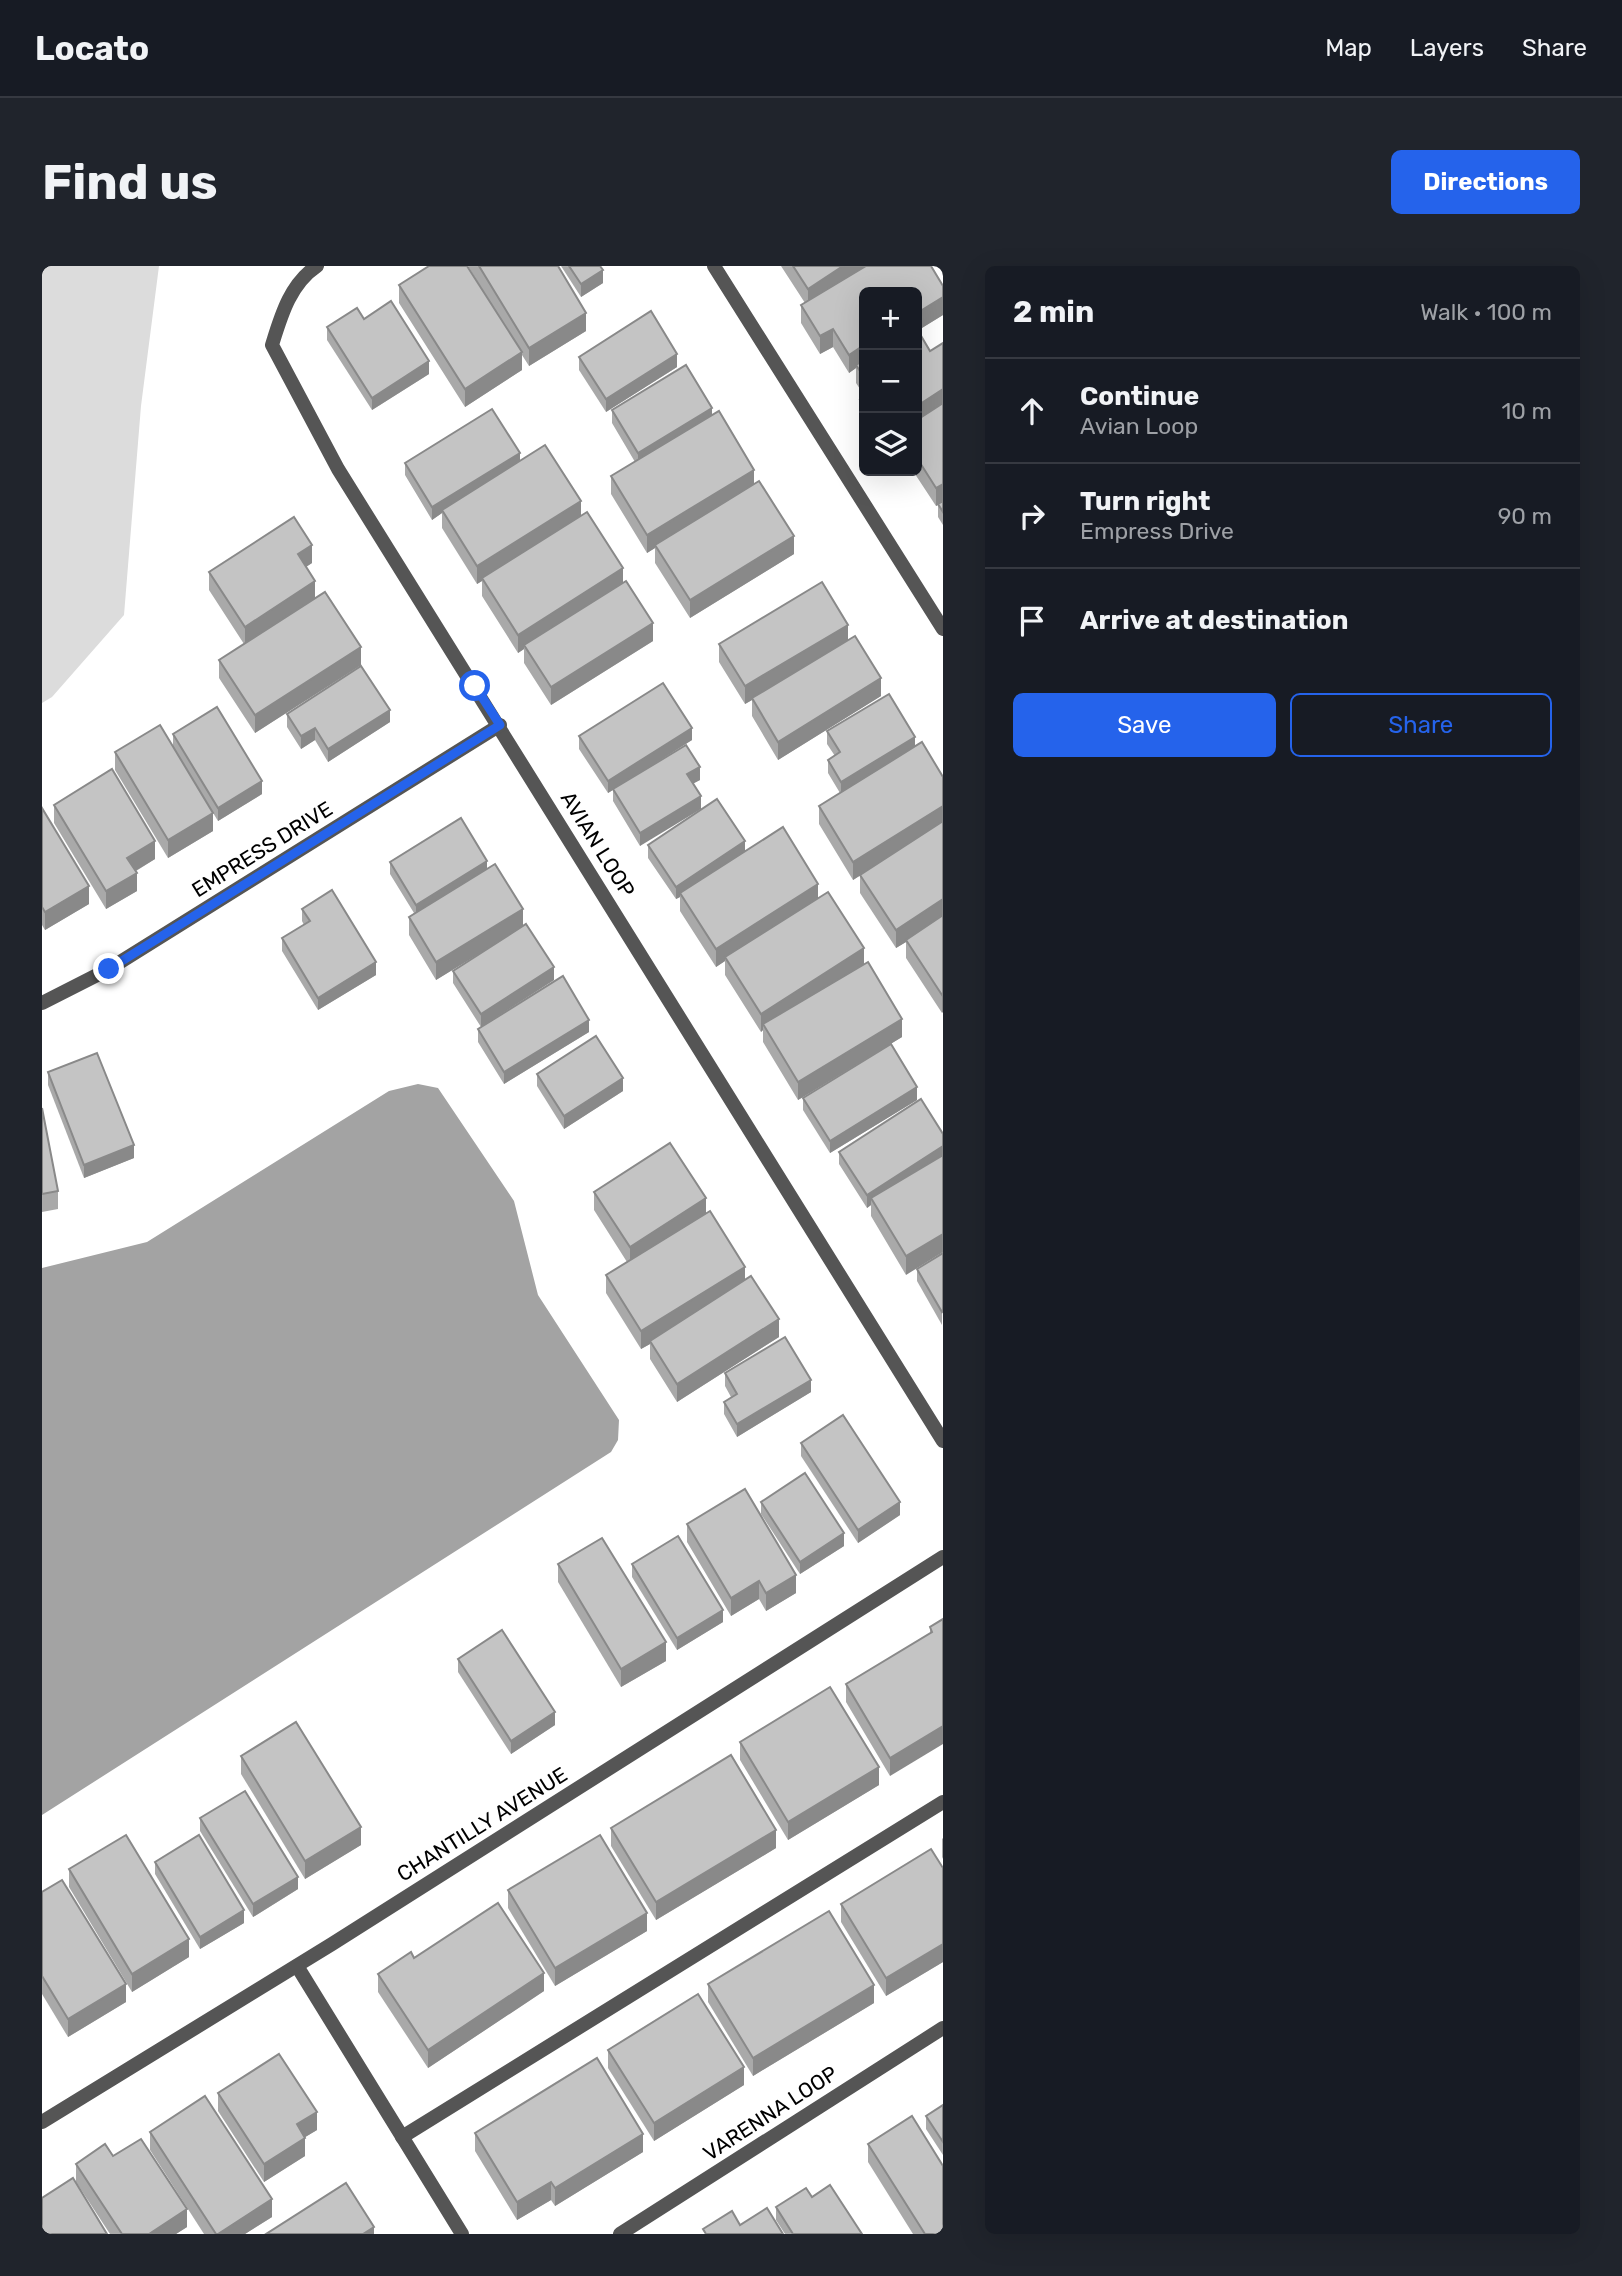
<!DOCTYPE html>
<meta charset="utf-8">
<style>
:root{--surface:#171b24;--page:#20242c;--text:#f1f3f6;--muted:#9ea1a6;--line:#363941;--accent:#2563eb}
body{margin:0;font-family:Rubik,sans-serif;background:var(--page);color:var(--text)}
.controls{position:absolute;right:21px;top:21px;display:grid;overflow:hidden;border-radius:10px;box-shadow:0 7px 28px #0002}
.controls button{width:63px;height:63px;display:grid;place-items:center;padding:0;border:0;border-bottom:2px solid var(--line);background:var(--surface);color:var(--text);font:35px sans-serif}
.stop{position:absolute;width:21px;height:21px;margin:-16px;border:5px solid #2563eb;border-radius:50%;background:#fff}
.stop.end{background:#2563eb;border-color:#fff;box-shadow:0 2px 7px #0008}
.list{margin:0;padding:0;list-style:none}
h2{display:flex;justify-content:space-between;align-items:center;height:91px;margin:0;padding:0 28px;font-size:30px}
h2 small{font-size:23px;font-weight:400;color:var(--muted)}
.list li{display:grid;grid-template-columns:46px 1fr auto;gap:21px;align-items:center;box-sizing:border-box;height:105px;padding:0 28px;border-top:2px solid var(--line)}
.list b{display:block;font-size:26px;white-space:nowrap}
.list p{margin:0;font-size:23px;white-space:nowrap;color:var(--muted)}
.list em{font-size:23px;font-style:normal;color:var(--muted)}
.actions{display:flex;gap:14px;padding:21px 28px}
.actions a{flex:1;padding:16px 0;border:2px solid var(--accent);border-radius:10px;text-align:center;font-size:24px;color:var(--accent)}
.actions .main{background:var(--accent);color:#fff}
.icon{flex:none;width:38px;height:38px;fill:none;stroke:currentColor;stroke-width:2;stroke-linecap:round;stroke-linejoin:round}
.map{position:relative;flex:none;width:901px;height:1968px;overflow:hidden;border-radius:10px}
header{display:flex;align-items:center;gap:42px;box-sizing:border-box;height:98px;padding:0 35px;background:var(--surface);border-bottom:2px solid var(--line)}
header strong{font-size:33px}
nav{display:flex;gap:38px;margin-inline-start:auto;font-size:24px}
.intro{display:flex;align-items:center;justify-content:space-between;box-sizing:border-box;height:168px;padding:0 42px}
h1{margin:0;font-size:49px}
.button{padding:18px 32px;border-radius:10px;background:var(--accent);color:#fff;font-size:24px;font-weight:700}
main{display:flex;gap:42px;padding:0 42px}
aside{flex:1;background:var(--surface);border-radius:10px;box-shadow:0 7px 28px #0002}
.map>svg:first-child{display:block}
.green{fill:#dcdcdc}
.water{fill:#a3a3a3}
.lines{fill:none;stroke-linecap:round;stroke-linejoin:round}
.minor{stroke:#555;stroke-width:14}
.wall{fill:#a9a9a9}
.shaded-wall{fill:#898989}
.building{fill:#c4c4c4;stroke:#898989;stroke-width:2}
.route{stroke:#2563eb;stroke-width:9}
.labels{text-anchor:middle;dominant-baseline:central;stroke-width:7;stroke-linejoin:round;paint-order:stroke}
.street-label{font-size:21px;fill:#000;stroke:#fff}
</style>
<header>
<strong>Locato</strong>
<nav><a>Map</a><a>Layers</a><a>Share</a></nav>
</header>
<div class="intro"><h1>Find us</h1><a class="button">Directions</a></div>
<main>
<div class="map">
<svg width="901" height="1968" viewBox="0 0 901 1968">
<rect width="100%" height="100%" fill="#fff"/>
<polygon class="green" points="0,0 117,0 99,140 82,349 10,431 0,437"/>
<polygon class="water" points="376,818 396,822 472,935 496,1029 577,1154 576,1174 569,1186 0,1549 0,1002 105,976 347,825"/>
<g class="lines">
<g class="minor">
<path d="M275,0C248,18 239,50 230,79L296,203L901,1175"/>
<polyline points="672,0 901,363"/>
<polyline points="0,737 67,703 458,459"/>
<polyline points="255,1700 420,1968"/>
<polyline points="0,1856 290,1678 901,1291"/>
<polyline points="360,1871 901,1536"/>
<polyline points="578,1968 901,1762"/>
</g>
</g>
<g class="wall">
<polygon points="426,0 516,0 544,65 487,100 480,89 480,104 423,141 357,37 357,19 449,38"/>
<polygon points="519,0 558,0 561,17 539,31"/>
<polygon points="739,0 889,0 901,20 901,49 875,65 888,85 901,77 901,259 896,251 896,239 894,240 871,205 875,205 875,26 822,26 822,129 814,117 814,102 807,107 791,81 778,88 759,57 759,39 763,37"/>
<polygon points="285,61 387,108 330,144 285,74"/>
<polygon points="537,91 635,101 564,146 537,104"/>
<polygon points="822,132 822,159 818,152 818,134"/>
<polygon points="570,144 670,149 712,217 752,288 648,352 613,297 613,282 605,287 569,228 569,210 593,196 570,157"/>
<polygon points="478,195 539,250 581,317 611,375 509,439 482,397 482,383 476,387 440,330 440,315 435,318 400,262 400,247 390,254 363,209 363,197"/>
<polygon points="270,297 264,301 273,332 319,399 213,467 177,412 177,394 202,378 167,324 167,306"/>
<polygon points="806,374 839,430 736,494 710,450 710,434 703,438 677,396 677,378"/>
<polygon points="245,448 348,456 286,496 273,474 259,483 245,461"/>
<polygon points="785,465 873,481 901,511 900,747 864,692 864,676 854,682 818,627 818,609 829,602 811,614 777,558 777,540 798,527 786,507 786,494 793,490 785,478"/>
<polygon points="131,468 220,528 176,555 131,481"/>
<polygon points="537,470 650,474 610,499 658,514 651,517 598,580 571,535 571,524 566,527 537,483"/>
<polygon points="73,486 171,565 126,592 73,504"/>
<polygon points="12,539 113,593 94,605 95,625 64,643 12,557"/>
<polygon points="0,542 47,638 3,664 0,659"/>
<polygon points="606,579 703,585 776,632 822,698 860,771 756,834 721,776 721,764 719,766 683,709 683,695 674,701 638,645 638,631 634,633 606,592"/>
<polygon points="348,596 445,603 481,660 512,714 441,759 547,766 462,818 436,776 436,763 439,761 411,717 411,705 447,681 394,714 367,669 367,651 372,647 348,608"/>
<polygon points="260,643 334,709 276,744 240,685 240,672 262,659 260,655"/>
<polygon points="6,806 92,892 42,912 6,819"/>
<polygon points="495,808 581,825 522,863 495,820"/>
<polygon points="761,832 875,834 788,887 761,844"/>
<polygon points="879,833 864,1009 829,950 829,939 825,942 797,898 797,886"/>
<polygon points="0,842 16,925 16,943 0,946"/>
<polygon points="552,926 664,948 737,1071 635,1136 608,1093 608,1078 599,1083 564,1027 564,1009 585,996 552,944"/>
<polygon points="901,987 900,1059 875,1015 875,1003"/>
<polygon points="683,1107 769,1126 695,1171 682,1148 682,1136 689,1131 683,1120"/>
<polygon points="759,1177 858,1249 816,1277 759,1190"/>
<polygon points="719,1236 802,1280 758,1308 719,1248"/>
<polygon points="645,1258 754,1327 724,1345 717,1333 689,1350 645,1276"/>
<polygon points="516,1298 624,1395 579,1421 516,1316"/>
<polygon points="590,1298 681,1356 635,1384 590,1311"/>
<polygon points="901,1353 848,1510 804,1436 804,1418 888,1368 888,1361"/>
<polygon points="416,1393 513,1459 469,1488 416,1406"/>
<polygon points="698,1476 837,1519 746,1574 698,1494"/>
<polygon points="199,1490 319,1579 263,1613 199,1508"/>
<polygon points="158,1552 256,1623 211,1651 158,1565"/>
<polygon points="569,1562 734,1582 614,1654 569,1580"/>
<polygon points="901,1572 901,1593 900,1591 900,1573"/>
<polygon points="113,1596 202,1657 158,1683 113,1608"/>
<polygon points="901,1602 901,1696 844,1730 799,1656 799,1638"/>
<polygon points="27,1603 147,1691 90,1726 27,1621"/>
<polygon points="466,1624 605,1665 513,1720 466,1642"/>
<polygon points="0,1626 84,1736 26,1771 0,1728"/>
<polygon points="372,1692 502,1725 386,1802 336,1726 336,1708"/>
<polygon points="666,1718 832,1737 711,1810 666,1736"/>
<polygon points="566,1784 702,1819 612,1875 566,1802"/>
<polygon points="176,1827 275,1864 263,1871 263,1890 222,1916 176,1845"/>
<polygon points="901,1839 901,1889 884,1863 884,1850"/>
<polygon points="108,1866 230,1951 203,1968 162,1968 108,1884"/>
<polygon points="433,1867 601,1886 513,1940 509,1934 475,1954 433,1885"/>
<polygon points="826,1878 901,1968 871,1968 826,1896"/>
<polygon points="71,1890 145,1961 134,1968 68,1968 34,1916 34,1898"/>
<polygon points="770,1931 820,1968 743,1968 734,1954 734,1941"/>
</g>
<g class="shaded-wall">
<polygon points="801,0 829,0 766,41 766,23"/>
<polygon points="561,4 561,17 539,31 539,18"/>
<polygon points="901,31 901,49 875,65 875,47"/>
<polygon points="544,47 544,65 487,100 487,82"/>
<polygon points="791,63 791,81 778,88 778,70"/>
<polygon points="822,79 822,97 814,99 814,102 807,107 807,89"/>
<polygon points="480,86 480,104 423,141 423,123"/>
<polygon points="635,88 635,101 564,146 564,133"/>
<polygon points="387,95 387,108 330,144 330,132"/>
<polygon points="901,123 901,141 875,158 875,140"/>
<polygon points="670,142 670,154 596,200 596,187"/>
<polygon points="478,187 478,199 400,244 400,247 390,254 390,241"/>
<polygon points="712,204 712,222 613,279 613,282 605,287 605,269"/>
<polygon points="901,218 901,236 894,240 894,222"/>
<polygon points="539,235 539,253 440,312 440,315 435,318 435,300"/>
<polygon points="752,270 752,288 648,352 648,334"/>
<polygon points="270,279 270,297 256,306 256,288"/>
<polygon points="581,302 581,320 482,379 482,383 476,387 476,369"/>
<polygon points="273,315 273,333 203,379 203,361"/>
<polygon points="611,357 611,375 509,439 509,421"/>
<polygon points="806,359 806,377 710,432 710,434 703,438 703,420"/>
<polygon points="319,381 319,399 213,467 213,449"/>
<polygon points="839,412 839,430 736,494 736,476"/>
<polygon points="348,444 348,456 286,496 286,483"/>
<polygon points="273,462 273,474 259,483 259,470"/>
<polygon points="650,462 650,474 566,527 566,515"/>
<polygon points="873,471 873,484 799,529 799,516"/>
<polygon points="658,501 658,514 645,521 645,508"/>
<polygon points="220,515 220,528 176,555 176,542"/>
<polygon points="659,530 659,543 598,580 598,567"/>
<polygon points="901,540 901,558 811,614 811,596"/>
<polygon points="171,547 171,565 126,592 126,574"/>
<polygon points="113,575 113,593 85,610 85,592"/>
<polygon points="703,575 703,587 638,627 638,631 634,633 634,621"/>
<polygon points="445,595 445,607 374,651 374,639"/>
<polygon points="95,607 95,625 64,643 64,625"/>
<polygon points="776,618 776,636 683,691 683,695 674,701 674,683"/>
<polygon points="47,620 47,638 3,664 3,646"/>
<polygon points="901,633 901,651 864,674 864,676 854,682 854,664"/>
<polygon points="481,643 481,661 394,714 394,696"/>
<polygon points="822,682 822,700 721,758 721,764 719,766 719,748"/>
<polygon points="334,696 334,709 276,744 276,732"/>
<polygon points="512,701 512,714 439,761 439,748"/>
<polygon points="901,728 901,746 900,747 900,729"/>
<polygon points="860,753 860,771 756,834 756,816"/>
<polygon points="547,754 547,766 462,818 462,806"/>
<polygon points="581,812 581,825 522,863 522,850"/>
<polygon points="875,821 875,834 788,887 788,875"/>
<polygon points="92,879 92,892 42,912 42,899"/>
<polygon points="901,880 901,893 829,932 829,939 825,942 825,929"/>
<polygon points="664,932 664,950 588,999 588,981"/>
<polygon points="901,968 901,986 864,1009 864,990"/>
<polygon points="703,1001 703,1019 608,1075 608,1078 599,1083 599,1065"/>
<polygon points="737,1053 737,1071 635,1136 635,1118"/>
<polygon points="769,1114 769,1126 695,1171 695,1158"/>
<polygon points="858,1236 858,1249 816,1277 816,1264"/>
<polygon points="802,1267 802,1280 758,1308 758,1296"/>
<polygon points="754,1309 754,1327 724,1345 724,1327"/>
<polygon points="717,1315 717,1333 689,1350 689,1332"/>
<polygon points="681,1344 681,1356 635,1384 635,1372"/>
<polygon points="624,1376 624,1395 579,1421 579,1403"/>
<polygon points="513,1446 513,1459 469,1488 469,1475"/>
<polygon points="901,1460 901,1478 848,1510 848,1492"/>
<polygon points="837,1501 837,1519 746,1574 746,1556"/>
<polygon points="319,1561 319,1579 263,1613 263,1595"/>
<polygon points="734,1564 734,1582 614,1654 614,1636"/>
<polygon points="256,1611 256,1623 211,1651 211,1638"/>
<polygon points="202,1644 202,1657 158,1683 158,1671"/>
<polygon points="605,1647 605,1665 513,1720 513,1702"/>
<polygon points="147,1673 147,1691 90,1726 90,1708"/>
<polygon points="901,1678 901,1696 844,1730 844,1712"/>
<polygon points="502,1707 502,1725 386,1802 386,1784"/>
<polygon points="84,1718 84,1736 26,1771 26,1753"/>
<polygon points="832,1719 832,1737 711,1810 711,1792"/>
<polygon points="702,1801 702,1819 612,1875 612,1857"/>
<polygon points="275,1846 275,1864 255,1876 255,1858"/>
<polygon points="601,1868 601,1886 513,1940 513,1922"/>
<polygon points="263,1872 263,1890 222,1916 222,1898"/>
<polygon points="509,1916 509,1934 475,1954 475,1936"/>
<polygon points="230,1933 230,1951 203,1968 176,1968"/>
<polygon points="145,1943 145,1961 134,1968 107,1968"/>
<polygon points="332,1961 332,1968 321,1968"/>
</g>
<g class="building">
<polygon points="387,0 425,0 480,86 423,123 357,19"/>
<polygon points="437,0 516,0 544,47 487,82"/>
<polygon points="527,0 558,0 561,4 539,18"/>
<polygon points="751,0 801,0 766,23"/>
<polygon points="824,0 889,0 901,20 901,31 875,47 875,26 822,26 822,79 807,89 791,63 778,70 759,39"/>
<polygon points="349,35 387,95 330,132 285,61 315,42 322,53"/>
<polygon points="609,45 635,88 564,133 537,91"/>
<polygon points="875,63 888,85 901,77 901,123 875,140"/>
<polygon points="822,94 822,111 814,99"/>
<polygon points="644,99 670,142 596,187 570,144"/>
<polygon points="822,132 822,141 818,134"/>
<polygon points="901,137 901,218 894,222 875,192 875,154"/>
<polygon points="450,143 478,187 390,241 363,197"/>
<polygon points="677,145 712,204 605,269 569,210"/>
<polygon points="503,179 539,235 435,300 400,244"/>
<polygon points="717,215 752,270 648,334 613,279"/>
<polygon points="901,235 901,246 896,238"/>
<polygon points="545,246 581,302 476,369 440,312"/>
<polygon points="252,251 270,279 256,288 273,315 203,361 167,306"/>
<polygon points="584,315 611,357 509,421 482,379"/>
<polygon points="780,316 806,359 703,420 677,378"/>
<polygon points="283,326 319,381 213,449 177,394"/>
<polygon points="813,370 839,412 736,476 710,432"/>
<polygon points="319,400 348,444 286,483 273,462 259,470 245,448"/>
<polygon points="621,417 650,462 566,515 537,470"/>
<polygon points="847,428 873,471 799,516 786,494 798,486 785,465"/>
<polygon points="175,441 220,515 176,542 131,468"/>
<polygon points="118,459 171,547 126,574 73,486"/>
<polygon points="880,476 901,511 901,540 811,596 777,540"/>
<polygon points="644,479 658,501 645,508 659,530 598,567 571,523"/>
<polygon points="70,503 113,575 85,592 95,607 64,625 12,539"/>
<polygon points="675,533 703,575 634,621 606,579"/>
<polygon points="0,542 47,620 3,646 0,641"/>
<polygon points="419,552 445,595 374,639 348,596"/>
<polygon points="901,555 901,633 854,664 818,609"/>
<polygon points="741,561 776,618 674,683 638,627"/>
<polygon points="453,598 481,643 394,696 367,651"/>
<polygon points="290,624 334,696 276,732 240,672 268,655 260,643"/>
<polygon points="786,626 822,682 719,748 683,691"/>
<polygon points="901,649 901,728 900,729 864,674"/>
<polygon points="484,658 512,701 439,748 411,705"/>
<polygon points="826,696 860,753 756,816 721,758"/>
<polygon points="521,710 547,754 462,806 436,763"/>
<polygon points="554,770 581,812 522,850 495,808"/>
<polygon points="849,778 875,821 788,875 761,832"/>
<polygon points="55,787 92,879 42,899 6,806"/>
<polygon points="879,833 901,868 901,880 825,929 797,886"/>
<polygon points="0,842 16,925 0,928"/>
<polygon points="628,877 664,932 588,981 552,926"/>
<polygon points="901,889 901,968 864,990 829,932"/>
<polygon points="668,945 703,1001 599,1065 564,1009"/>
<polygon points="901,987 901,1045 900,1046 875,1003"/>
<polygon points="709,1010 737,1053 635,1118 608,1075"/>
<polygon points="743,1071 769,1114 695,1158 682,1136 695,1128 683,1107"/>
<polygon points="801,1149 858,1236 816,1264 759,1177"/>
<polygon points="763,1207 802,1267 758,1296 719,1236"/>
<polygon points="703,1223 754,1309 724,1327 717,1315 689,1332 645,1258"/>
<polygon points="636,1270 681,1344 635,1372 590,1298"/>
<polygon points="560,1272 624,1376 579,1403 516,1298"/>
<polygon points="901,1353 901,1460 848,1492 804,1418 890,1366 888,1361"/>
<polygon points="460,1364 513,1446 469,1475 416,1393"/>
<polygon points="788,1421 837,1501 746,1556 698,1476"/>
<polygon points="254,1456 319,1561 263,1595 199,1490"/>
<polygon points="689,1489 734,1564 614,1636 569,1562"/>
<polygon points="203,1525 256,1611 211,1638 158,1552"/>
<polygon points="84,1569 147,1673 90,1708 27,1603"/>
<polygon points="157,1569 202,1644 158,1671 113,1596"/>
<polygon points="558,1569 605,1647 513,1702 466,1624"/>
<polygon points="889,1583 901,1602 901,1678 844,1712 799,1638"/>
<polygon points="20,1614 84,1718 26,1753 0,1710 0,1626"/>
<polygon points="456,1637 502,1707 386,1784 336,1708 369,1686 372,1692"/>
<polygon points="787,1645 832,1719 711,1792 666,1718"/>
<polygon points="656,1728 702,1801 612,1857 566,1784"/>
<polygon points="237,1788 275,1846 255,1858 263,1872 222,1898 176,1827"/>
<polygon points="555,1792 601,1868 513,1922 509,1916 475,1936 433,1867"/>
<polygon points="163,1830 230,1933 176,1968 174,1968 108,1866"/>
<polygon points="901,1839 901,1876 884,1850"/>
<polygon points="870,1850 901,1900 901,1968 883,1968 826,1878"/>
<polygon points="99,1873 145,1943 107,1968 80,1968 34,1898 63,1878 71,1890"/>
<polygon points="31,1912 65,1968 0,1968 0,1932"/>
<polygon points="304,1917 332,1961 321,1968 224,1968"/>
<polygon points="788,1919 820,1968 751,1968 734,1941 764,1922 770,1931"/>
<polygon points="725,1942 741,1968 664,1968 661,1963 690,1945 698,1959"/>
</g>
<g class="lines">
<polyline class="route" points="67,703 458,459 433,420"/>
</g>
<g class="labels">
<g class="street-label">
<text transform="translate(556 578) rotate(58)">AVIAN LOOP</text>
<text transform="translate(220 583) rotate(-32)">EMPRESS DRIVE</text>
<text transform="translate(440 1558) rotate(-32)">CHANTILLY AVENUE</text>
<text transform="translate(728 1847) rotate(-33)">VARENNA LOOP</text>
</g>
</g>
</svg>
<div class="controls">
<button>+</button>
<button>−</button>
<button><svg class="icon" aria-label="layers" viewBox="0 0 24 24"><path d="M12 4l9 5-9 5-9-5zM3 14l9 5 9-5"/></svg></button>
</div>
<div class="stop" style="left:433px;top:420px"></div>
<div class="stop end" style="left:67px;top:703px"></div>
</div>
<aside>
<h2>2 min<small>Walk · 100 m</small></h2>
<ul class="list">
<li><svg class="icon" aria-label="ahead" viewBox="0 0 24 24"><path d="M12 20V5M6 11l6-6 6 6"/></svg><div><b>Continue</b><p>Avian Loop</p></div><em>10 m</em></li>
<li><svg class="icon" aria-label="right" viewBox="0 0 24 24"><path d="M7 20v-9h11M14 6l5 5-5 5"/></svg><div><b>Turn right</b><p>Empress Drive</p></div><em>90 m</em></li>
<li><svg class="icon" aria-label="arrive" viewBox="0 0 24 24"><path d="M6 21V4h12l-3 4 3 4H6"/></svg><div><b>Arrive at destination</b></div></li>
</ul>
<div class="actions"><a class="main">Save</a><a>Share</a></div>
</aside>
</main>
